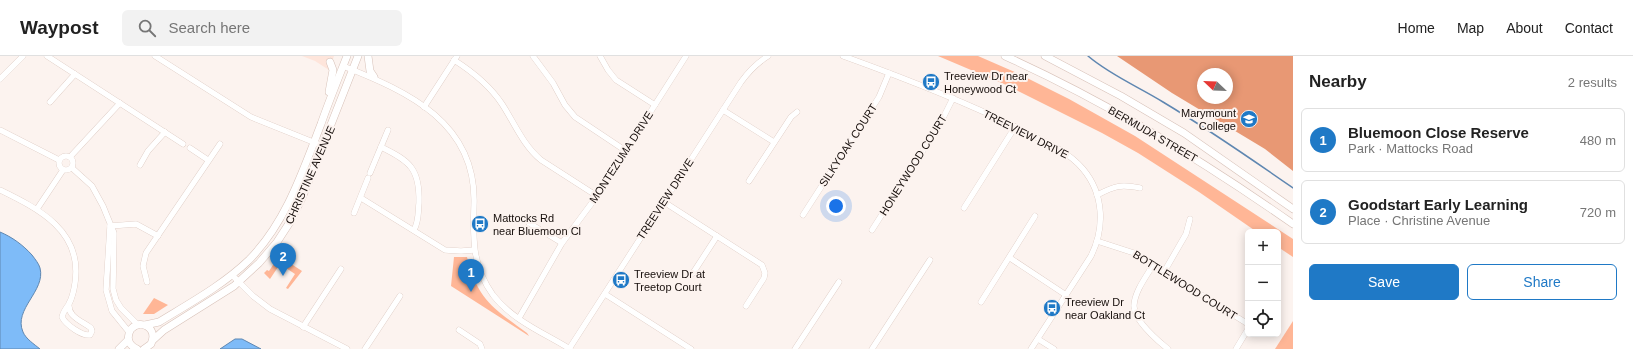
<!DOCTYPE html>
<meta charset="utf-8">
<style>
:root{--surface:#fff;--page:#f2f2f2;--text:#222;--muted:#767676;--line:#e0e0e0;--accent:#1f79c6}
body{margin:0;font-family:Helvetica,sans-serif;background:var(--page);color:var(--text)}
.controls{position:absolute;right:12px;bottom:12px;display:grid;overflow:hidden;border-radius:6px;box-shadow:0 2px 10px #0003}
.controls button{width:36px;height:36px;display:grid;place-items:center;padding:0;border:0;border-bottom:1px solid var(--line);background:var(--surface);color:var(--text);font:20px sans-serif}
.compass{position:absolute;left:1197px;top:12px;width:36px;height:36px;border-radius:50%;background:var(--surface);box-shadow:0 2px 10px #0003;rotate:293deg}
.you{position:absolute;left:836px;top:150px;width:14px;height:14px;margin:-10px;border:3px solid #fff;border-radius:50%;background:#1a73e8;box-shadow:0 0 0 6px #1a73e833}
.badge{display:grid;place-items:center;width:26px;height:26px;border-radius:50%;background:var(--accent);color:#fff;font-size:13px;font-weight:700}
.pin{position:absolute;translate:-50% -33px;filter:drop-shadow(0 1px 2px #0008)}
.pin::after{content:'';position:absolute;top:21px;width:14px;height:12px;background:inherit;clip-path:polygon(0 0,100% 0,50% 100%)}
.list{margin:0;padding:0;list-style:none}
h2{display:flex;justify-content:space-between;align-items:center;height:52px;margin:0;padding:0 16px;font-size:17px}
h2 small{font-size:13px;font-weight:400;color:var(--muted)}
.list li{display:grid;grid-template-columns:26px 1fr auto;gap:12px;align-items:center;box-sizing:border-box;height:64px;margin:0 8px 8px;padding:0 8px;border:1px solid var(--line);border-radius:6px}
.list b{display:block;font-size:15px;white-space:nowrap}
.list p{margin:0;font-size:13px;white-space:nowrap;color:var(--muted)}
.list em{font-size:13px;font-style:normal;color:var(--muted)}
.actions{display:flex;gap:8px;padding:12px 16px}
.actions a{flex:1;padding:9px 0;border:1px solid var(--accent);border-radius:6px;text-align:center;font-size:14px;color:var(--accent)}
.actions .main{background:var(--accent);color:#fff}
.icon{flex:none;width:22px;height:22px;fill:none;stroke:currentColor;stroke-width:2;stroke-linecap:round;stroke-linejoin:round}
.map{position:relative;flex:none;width:1293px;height:293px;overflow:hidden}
header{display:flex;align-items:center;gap:24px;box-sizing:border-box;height:56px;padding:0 20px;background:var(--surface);border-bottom:1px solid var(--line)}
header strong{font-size:19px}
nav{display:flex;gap:22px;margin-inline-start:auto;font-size:14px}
.search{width:280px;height:36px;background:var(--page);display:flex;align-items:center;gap:10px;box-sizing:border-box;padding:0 14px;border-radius:6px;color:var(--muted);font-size:15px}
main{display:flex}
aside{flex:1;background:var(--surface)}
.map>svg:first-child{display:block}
.built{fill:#fee5db}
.green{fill:#ffb696}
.forest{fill:#e89874;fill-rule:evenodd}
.water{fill:#7ebbf8;stroke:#5f87b1}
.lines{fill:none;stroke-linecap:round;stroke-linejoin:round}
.stream{stroke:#5f87b1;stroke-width:1.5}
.minor-casing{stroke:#d7c1b8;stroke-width:6}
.major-casing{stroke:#d7c1b8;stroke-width:8}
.minor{stroke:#fff;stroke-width:5.5}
.major{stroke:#fff;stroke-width:7}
.labels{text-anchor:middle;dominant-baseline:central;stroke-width:4;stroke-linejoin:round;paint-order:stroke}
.poi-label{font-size:11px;fill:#160e0b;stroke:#fcf3ef;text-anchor:start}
.street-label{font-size:11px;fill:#160e0b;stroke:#fcf3ef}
</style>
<header>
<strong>Waypost</strong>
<div class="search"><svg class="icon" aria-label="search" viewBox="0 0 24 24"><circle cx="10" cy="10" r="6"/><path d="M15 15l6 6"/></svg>Search here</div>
<nav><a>Home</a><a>Map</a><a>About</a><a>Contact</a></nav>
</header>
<main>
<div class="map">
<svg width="1293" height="293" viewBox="0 0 1293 293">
<rect width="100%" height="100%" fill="#fcf3ef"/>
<polygon class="built" points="302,0 334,0 329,14 315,5"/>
<g class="green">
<polygon points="938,0 978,0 1017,17 1069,43 1135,80 1293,183 1293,201 1278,191 1278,176 1257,176 1199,136 1138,97 1102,77 1004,28"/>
<polygon points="279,200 302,215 288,233 286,232 295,218 280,208 270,223 264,217 267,214 269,215"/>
<path d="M454,201H467C477,243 494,253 527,277L529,280L451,230Z"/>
<polygon points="154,242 168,249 154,258 143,258"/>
<polygon points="1293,265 1293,293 1275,293"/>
</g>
<path class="forest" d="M1117,0H1293V115L1265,93L1172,37ZM1203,18H1227V42H1203Z"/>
<g class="water">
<path d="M0,176C12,181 23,189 32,199C35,203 39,208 40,212C46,235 13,253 23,276C26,283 34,288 40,293H0Z"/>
<polygon points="235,283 242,283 261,293 220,293"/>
</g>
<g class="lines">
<path class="stream" d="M1088,0C1110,19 1139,31 1163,46C1208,73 1250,102 1293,132"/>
<defs>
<g id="minor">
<polyline points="47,0 183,88"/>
<polyline points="155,0 251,61 323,90"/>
<polyline points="533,0 553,27 565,49 575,61 626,95"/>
<polyline points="600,0 608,14 616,24 655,49"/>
<path d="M843,0C904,22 964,45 1022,74C1043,85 1067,94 1083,113C1104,138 1105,172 1091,200L1031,293"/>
<path d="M454,4C473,16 490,30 502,48C515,68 523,89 541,104L597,140"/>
<path d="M343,10C409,36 477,67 474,149C473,183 472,210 493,239C512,264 544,277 570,293"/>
<polyline points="0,23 23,0"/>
<polyline points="50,46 75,18"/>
<polyline points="424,51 457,0"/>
<polyline points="723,54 774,86"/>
<polyline points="0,74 59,104"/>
<path d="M381,91C410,105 420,113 419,147C418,156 419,165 414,174"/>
<polyline points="190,92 208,104"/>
<circle cx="66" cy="107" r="7"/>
<polyline points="70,101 120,47"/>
<polyline points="140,109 148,95 165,76"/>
<polyline points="72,112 92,130 103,150 114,177 113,233 116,244 121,252 137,268"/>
<polyline points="370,117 388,74"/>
<polyline points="749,125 791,61 797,56"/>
<path d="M0,134C39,153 83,175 75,227C74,234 72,242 69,248C66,252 63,256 62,261C66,269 82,280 90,279L92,275L91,272C82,265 67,261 69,247"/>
<path d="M1097,139C1115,130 1120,128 1140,132"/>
<polyline points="361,142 445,194 461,195 474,194"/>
<polyline points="664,146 762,209 765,217 764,222 746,250"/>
<polyline points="964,152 1015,71"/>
<polyline points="37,153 63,114"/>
<polyline points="354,157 368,122"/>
<polyline points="803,159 879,41 889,17"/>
<polyline points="529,167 562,187"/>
<polyline points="110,170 106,234 112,255 129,276"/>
<polyline points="110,170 136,168 158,180"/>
<polyline points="872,174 940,68 953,42"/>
<polyline points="1097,185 1134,197 1248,268"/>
<polyline points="1010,202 1066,239"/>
<path d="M1153,209C1146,221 1135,235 1134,249C1133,263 1157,284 1168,293"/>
<polyline points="1164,216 1186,178 1190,163"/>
<polyline points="693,217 717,180"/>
<polyline points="232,219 253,240 270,253 347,293"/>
<polyline points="147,226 143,210 146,197 220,88"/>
<polyline points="605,238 691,293"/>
<polyline points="981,246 1035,160"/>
<polyline points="519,262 562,187 597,140 686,0"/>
<polyline points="303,271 341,213"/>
<polyline points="459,274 480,288 482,293"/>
<polyline points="1038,283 1054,293"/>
<polyline points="365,293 400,240"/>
<path d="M569,293L741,26C749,15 757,7 768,0"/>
<polyline points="795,293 839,226"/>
<polyline points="872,293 930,204"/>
<polyline points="1236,293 1248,273"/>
</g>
<g id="major">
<polyline points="368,0 370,15 374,21"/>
<path d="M1005,0C1107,46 1202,104 1293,168"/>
<polyline points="1045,0 1121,40 1184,77 1293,153"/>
<polyline points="329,36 333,14 330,6"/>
<path d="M145,269L159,266C190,247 223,229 249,204C286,166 302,117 321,68C329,45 338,23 347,0"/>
<polyline points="153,284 164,274 234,230 259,207 277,186 290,166 302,142 358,0"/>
<polyline points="119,293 128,284"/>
<path d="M137,293C128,289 126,281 131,273C142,262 158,273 151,288L144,293"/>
</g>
</defs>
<use href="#minor" class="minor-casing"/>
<use href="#major" class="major-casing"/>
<use href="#minor" class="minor"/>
<use href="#major" class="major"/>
</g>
<defs>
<symbol id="bus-disc" viewBox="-11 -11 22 22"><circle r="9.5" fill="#1f79c6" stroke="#fcf3ef"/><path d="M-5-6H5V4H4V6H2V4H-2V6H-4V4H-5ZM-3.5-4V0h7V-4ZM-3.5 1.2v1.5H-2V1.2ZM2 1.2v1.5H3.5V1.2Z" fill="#fff"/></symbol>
<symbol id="school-disc" viewBox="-11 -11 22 22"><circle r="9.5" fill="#1f79c6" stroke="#fcf3ef"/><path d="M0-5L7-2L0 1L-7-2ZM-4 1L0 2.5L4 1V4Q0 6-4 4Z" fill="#fff"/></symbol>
</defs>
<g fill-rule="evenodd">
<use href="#bus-disc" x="921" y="16" width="20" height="20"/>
<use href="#school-disc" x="1239" y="53" width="20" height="20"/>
<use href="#bus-disc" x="470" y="158" width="20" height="20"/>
<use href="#bus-disc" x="611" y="214" width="20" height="20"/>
<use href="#bus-disc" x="1042" y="242" width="20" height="20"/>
</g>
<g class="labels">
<g class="poi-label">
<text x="944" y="20">Treeview Dr near<tspan x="944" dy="13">Honeywood Ct</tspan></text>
<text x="1236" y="57" text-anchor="end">Marymount<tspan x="1236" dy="13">College</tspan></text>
<text x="493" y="162">Mattocks Rd<tspan x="493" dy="13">near Bluemoon Cl</tspan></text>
<text x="634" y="218">Treeview Dr at<tspan x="634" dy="13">Treetop Court</tspan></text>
<text x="1065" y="246">Treeview Dr<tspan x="1065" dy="13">near Oakland Ct</tspan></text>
</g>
<g class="street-label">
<text transform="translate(1026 78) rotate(27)">TREEVIEW DRIVE</text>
<text transform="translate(1153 78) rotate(30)">BERMUDA STREET</text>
<text transform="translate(848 89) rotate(-57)">SILKYOAK COURT</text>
<text transform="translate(621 101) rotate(-57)">MONTEZUMA DRIVE</text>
<text transform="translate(913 109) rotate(-58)">HONEYWOOD COURT</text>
<text transform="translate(310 119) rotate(-66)">CHRISTINE AVENUE</text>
<text transform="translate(665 143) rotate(-57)">TREEVIEW DRIVE</text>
<text transform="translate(1185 229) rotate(32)">BOTTLEWOOD COURT</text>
</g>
</g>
</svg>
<div class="controls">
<button>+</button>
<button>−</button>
<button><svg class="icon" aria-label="locate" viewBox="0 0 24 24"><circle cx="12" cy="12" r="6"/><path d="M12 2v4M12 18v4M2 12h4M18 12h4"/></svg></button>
</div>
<svg class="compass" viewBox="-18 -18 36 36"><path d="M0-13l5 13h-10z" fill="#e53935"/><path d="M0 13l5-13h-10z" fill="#767676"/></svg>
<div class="you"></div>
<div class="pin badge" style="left:471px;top:236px">1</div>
<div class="pin badge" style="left:283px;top:220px">2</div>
</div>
<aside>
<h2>Nearby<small>2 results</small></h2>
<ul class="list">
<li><span class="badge">1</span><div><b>Bluemoon Close Reserve</b><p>Park · Mattocks Road</p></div><em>480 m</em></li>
<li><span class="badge">2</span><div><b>Goodstart Early Learning</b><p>Place · Christine Avenue</p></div><em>720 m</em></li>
</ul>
<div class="actions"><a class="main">Save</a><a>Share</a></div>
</aside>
</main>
